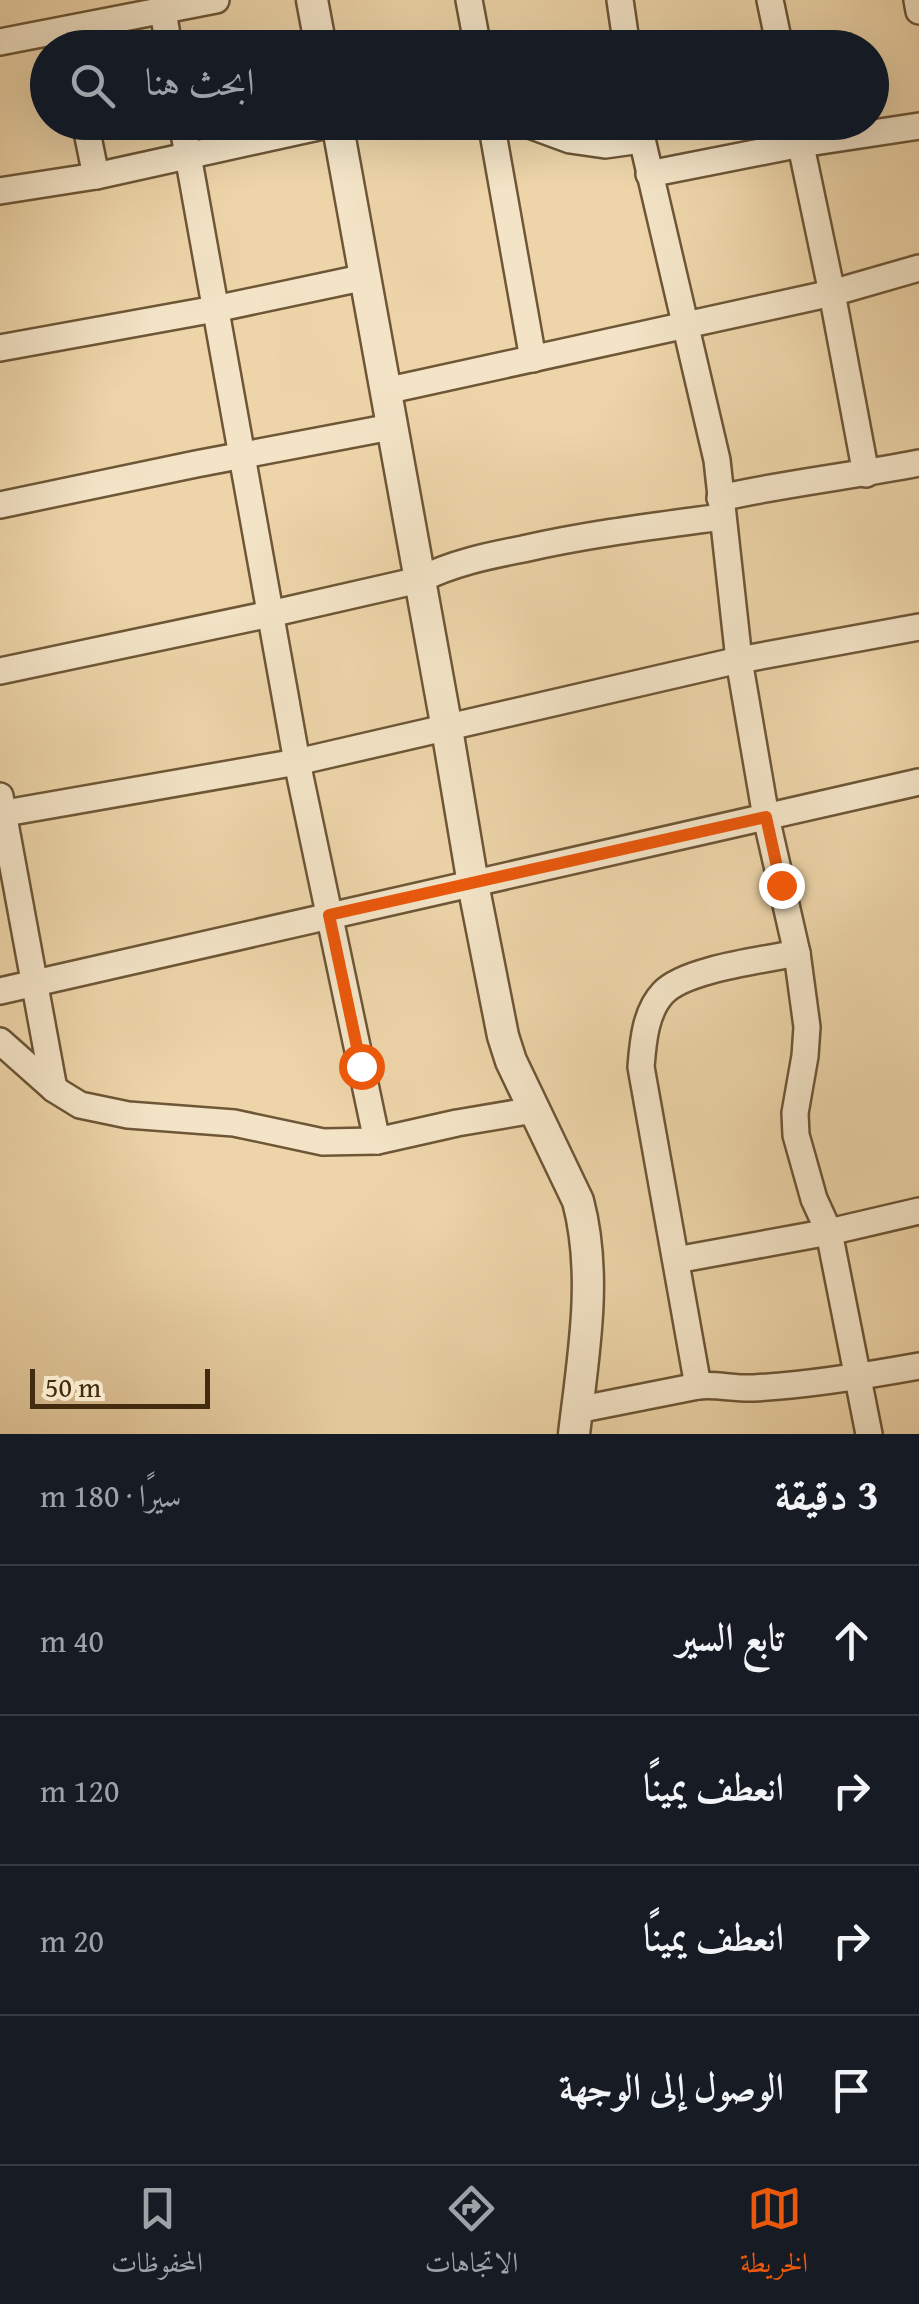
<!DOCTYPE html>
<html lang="ar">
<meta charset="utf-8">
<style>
:root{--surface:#171b24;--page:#20242c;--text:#f1f3f6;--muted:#9ea1a6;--line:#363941;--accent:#ea580c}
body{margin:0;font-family:"Gentium Book Plus",Amiri,serif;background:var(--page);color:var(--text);direction:rtl}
.scale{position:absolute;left:30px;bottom:25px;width:180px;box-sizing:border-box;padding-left:10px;border:5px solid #432b0f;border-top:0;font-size:28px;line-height:35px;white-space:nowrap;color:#432b0f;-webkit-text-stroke:8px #f3e4c7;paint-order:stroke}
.stop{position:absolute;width:30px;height:30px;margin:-22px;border:8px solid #ea580c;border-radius:50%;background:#fff}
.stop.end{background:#ea580c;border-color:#fff;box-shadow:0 2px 10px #0008}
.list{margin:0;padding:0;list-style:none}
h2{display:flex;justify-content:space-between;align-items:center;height:130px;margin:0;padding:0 40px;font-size:42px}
h2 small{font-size:32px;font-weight:400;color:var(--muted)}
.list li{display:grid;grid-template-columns:65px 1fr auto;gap:30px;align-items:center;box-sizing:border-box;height:150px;padding:0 40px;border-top:2px solid var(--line)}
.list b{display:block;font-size:38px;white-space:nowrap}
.list em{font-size:32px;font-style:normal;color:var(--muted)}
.icon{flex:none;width:55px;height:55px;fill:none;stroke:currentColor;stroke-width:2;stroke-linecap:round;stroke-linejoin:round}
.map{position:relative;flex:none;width:919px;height:1434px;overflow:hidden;direction:ltr}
.search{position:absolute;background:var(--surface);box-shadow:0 10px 40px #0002;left:30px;right:30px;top:30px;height:110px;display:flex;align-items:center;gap:25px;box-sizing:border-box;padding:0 35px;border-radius:55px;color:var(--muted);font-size:38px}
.sheet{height:730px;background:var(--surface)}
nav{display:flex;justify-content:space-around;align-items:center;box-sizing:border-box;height:140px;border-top:2px solid var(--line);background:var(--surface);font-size:28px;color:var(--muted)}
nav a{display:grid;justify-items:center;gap:5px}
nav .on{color:var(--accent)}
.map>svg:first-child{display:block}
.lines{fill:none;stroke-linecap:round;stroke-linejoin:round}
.minor-casing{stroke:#6e5636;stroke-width:30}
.tertiary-casing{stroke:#6e5636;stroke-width:35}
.minor{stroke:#f3e4c7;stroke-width:25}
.tertiary{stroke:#f3e4c7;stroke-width:30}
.route{stroke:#ea580c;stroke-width:12}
</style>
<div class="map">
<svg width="919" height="1434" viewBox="0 0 919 1434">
<rect width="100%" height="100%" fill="#edd5a9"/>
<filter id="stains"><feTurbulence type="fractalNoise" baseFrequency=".002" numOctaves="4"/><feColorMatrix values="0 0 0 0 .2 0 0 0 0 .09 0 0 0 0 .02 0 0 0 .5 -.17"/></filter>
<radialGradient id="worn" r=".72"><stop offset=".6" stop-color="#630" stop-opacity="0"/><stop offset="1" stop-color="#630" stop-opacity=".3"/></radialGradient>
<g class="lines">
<defs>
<g id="minor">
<polyline points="469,0 478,48"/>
<polyline points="620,0 627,48"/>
<polyline points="770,0 780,48"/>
<polyline points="917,0 919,11"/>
<polyline points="163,10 169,48"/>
<polyline points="0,42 216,0"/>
<polyline points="85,122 96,176"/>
<polyline points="182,122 297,762 377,1141"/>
<polyline points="491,122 533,359"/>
<polyline points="521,122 570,140 605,145 641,140"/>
<polyline points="638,122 717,460 739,660 766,817 797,953 807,1027 805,1056 795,1113 796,1135 814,1199 829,1232 869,1434"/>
<polyline points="796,122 832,293 866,474"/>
<polyline points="649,174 801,144 919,126"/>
<polyline points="0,191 96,176 341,122"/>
<polyline points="0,348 215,309 366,277"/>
<polyline points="385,391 832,293 919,268"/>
<path d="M720,498C786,483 853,476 919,463"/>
<polyline points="0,505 196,464 391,427"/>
<path d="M0,671L270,614L419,580C453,563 487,556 523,549C589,534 655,526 722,517"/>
<polyline points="0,796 54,1089"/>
<polyline points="0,814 297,762 739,660 919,627"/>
<polyline points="0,991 919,782"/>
<polyline points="0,1041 54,1089 80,1105 128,1115 234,1123 323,1142 377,1141 457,1123 534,1110"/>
<polyline points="676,1260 829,1232 919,1211"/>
<path d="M698,1386L641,1067C643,1043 645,1012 663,993C685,969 764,960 797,953"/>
<path d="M577,1410L698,1386C717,1384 735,1389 754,1388C809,1385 864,1376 919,1366"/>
</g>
<g id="tertiary">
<polyline points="312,0 321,48"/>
<path d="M337,122L447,729L473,884L503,1036L511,1061L578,1201C598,1276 583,1358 574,1434"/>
</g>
</defs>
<use href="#minor" class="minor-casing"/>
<use href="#tertiary" class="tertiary-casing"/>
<use href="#minor" class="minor"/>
<use href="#tertiary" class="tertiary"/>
</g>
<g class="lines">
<polyline class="route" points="361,1066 329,915 766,817 781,885"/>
</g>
<rect width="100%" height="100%" filter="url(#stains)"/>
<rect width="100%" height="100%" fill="url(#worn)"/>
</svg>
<div class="scale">50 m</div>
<div class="stop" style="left:361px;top:1066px"></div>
<div class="stop end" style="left:781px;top:885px"></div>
<div class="search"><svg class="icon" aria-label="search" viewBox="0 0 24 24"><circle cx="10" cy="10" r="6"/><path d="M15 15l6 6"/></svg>ابحث هنا</div>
</div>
<section class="sheet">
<h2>3 دقيقة<small>سيرًا · 180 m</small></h2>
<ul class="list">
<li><svg class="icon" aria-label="ahead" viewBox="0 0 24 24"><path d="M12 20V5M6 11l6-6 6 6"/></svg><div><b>تابع السير</b></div><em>40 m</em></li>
<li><svg class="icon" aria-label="right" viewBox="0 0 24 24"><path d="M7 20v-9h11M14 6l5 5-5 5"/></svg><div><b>انعطف يمينًا</b></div><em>120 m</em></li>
<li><svg class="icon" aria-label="right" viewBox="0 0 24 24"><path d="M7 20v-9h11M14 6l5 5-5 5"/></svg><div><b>انعطف يمينًا</b></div><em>20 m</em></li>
<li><svg class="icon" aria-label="arrive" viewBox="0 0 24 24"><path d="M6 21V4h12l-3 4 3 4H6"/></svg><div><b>الوصول إلى الوجهة</b></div></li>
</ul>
</section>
<nav>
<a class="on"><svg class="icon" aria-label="map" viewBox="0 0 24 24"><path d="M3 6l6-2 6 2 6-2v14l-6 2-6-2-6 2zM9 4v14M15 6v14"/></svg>الخريطة</a>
<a><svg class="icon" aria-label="directions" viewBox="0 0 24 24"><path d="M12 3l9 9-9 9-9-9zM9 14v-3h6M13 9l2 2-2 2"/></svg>الاتجاهات</a>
<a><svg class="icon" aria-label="saved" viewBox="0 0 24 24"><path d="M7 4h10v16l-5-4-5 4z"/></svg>المحفوظات</a>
</nav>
